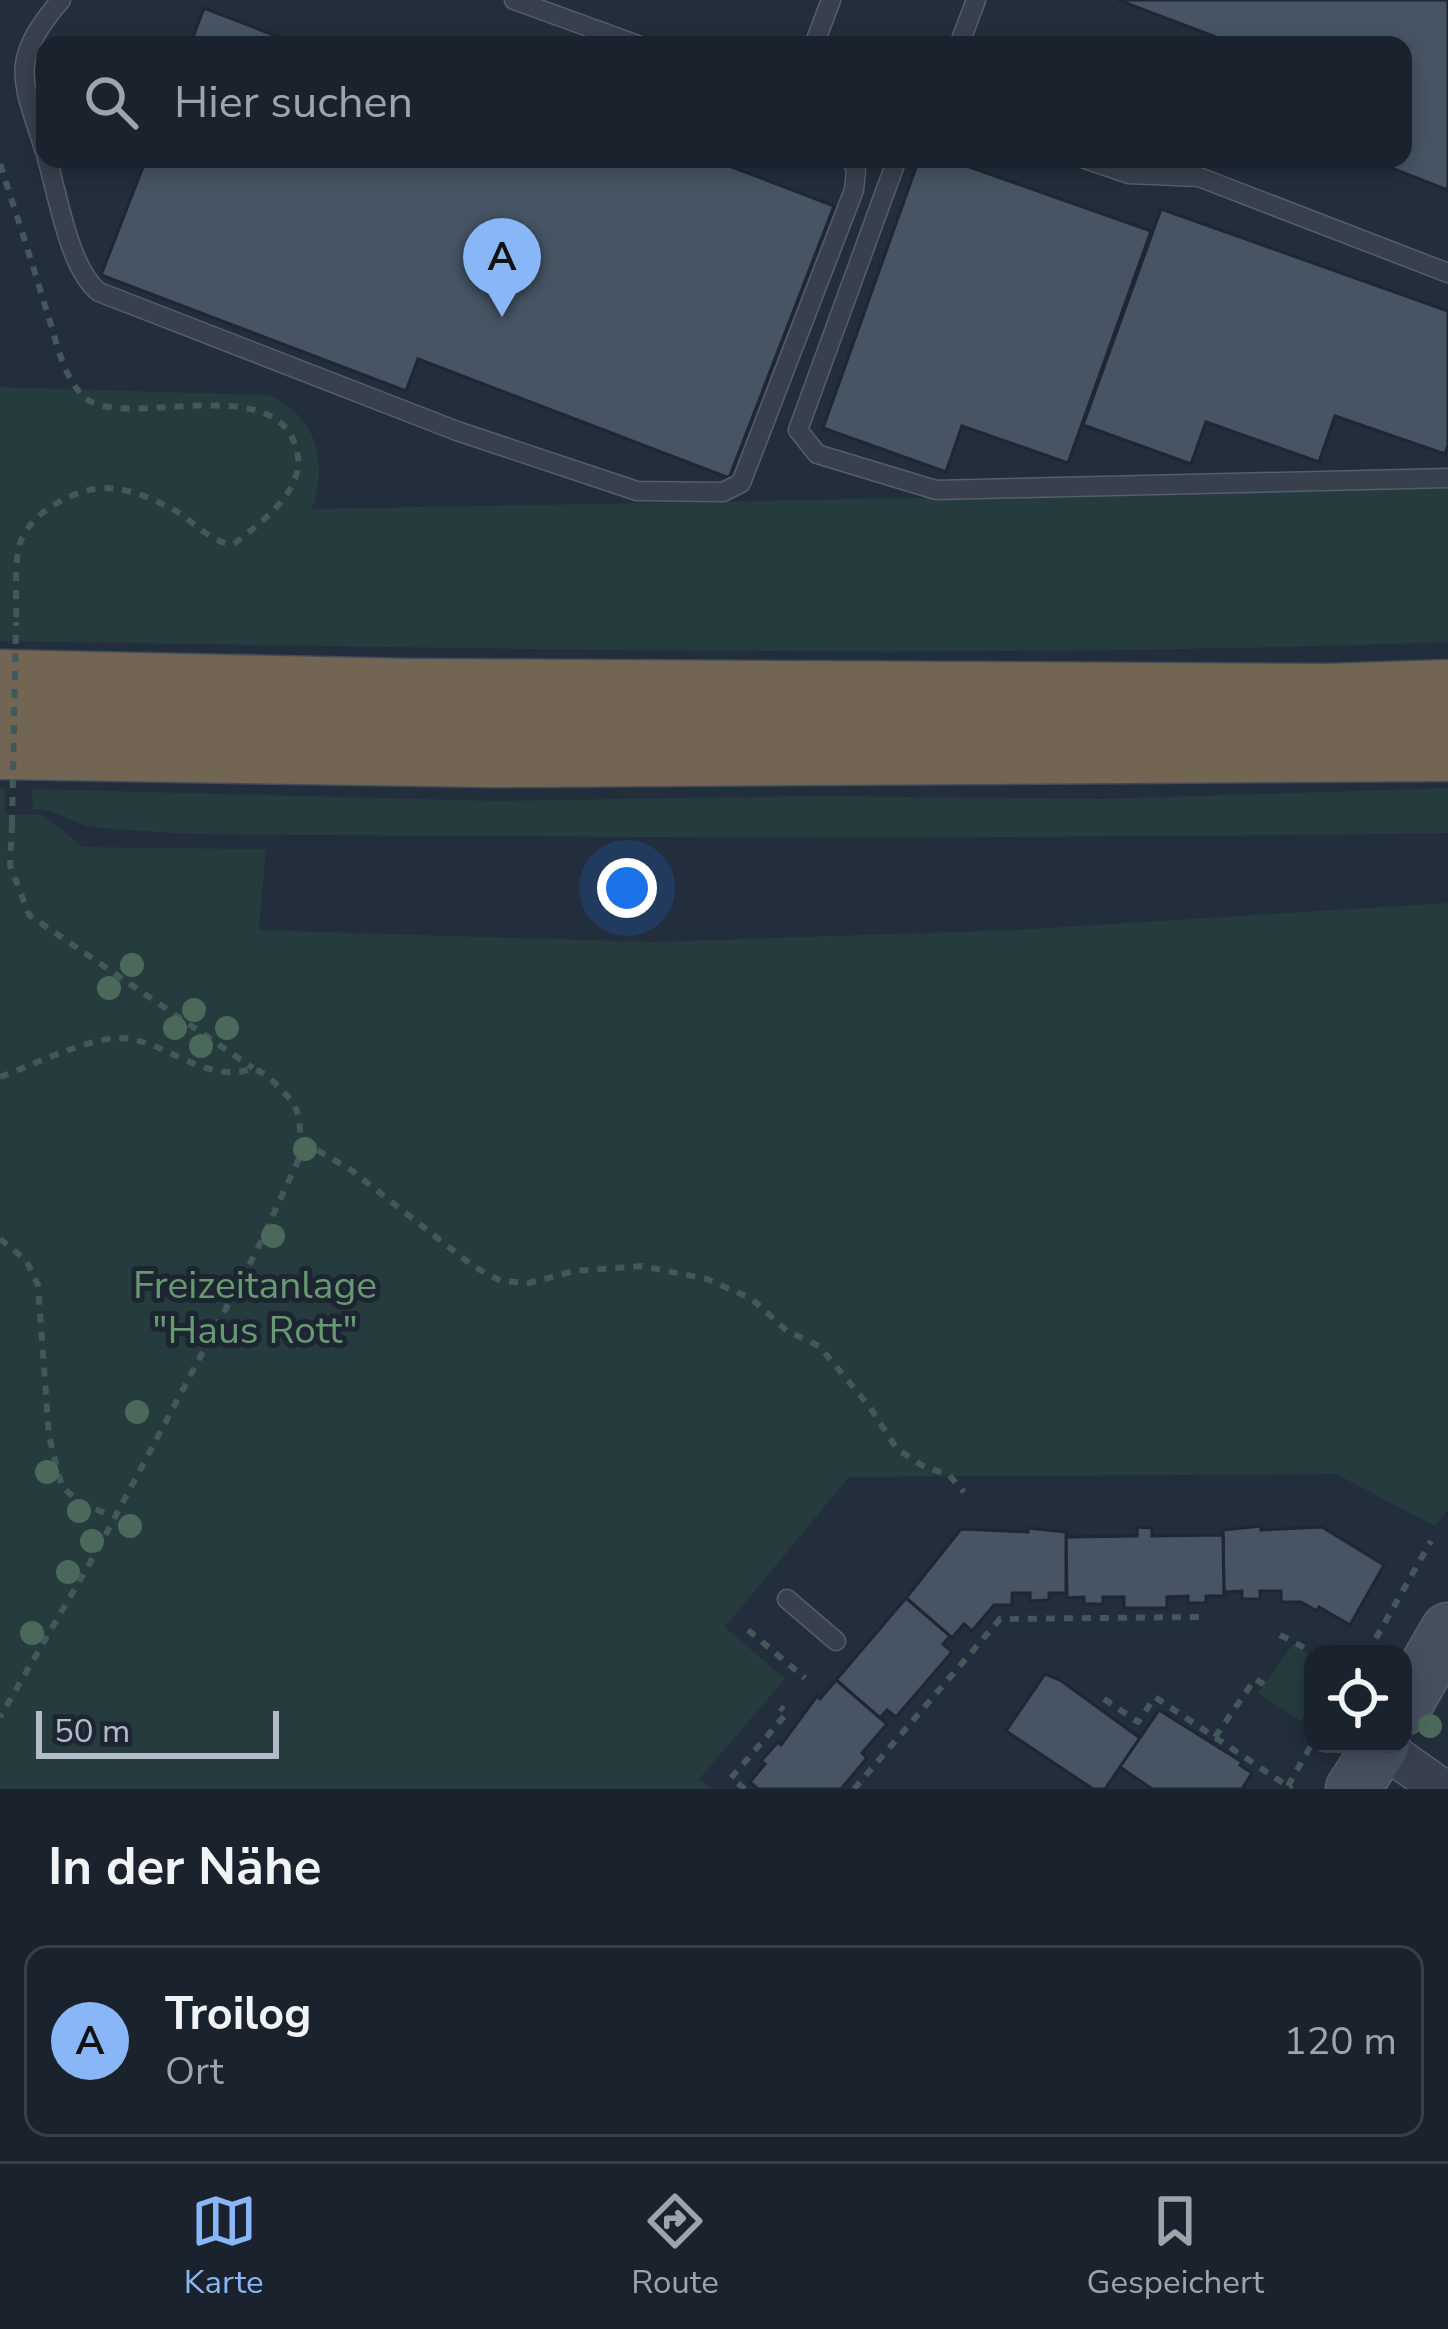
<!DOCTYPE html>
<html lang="de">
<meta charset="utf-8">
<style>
:root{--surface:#1a222d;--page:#272f39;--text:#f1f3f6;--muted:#9fa4aa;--line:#383f49;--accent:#88b6f7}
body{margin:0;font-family:"Nunito Sans",sans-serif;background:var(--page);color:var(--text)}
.controls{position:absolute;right:36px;bottom:36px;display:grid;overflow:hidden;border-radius:24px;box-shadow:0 6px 18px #0003}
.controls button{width:108px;height:108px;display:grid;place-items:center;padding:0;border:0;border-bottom:3px solid var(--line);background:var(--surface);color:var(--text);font:60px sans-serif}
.scale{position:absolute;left:36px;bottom:30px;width:243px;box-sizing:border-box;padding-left:12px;border:6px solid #b2bbc8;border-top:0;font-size:33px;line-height:42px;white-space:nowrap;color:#b2bbc8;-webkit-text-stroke:9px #1c2531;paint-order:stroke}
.you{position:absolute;left:627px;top:888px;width:42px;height:42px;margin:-30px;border:9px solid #fff;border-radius:50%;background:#1a73e8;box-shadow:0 0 0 18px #1a73e833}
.badge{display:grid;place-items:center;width:78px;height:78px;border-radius:50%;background:var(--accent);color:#111;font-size:39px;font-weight:700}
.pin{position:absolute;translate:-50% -99px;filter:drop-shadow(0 3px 6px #0008)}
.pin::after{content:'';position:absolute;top:63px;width:42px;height:36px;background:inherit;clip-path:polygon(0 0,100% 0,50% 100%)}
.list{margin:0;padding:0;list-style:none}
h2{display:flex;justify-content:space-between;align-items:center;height:156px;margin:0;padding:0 48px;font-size:51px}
h2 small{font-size:39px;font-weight:400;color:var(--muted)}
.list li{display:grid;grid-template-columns:78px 1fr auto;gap:36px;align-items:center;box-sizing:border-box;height:192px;margin:0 24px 24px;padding:0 24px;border:3px solid var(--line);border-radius:24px}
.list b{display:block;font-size:45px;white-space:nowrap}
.list p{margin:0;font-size:39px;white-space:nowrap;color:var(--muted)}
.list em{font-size:39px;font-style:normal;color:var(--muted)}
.icon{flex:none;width:66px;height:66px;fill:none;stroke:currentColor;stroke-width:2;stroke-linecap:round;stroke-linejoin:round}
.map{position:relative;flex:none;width:1448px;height:1789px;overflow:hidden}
.search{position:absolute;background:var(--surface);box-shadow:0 6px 18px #0003;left:36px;right:36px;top:36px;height:132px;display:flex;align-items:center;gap:30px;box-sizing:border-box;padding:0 42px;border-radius:24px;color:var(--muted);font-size:45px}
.sheet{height:372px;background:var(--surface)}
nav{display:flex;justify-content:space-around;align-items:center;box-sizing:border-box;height:168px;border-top:3px solid var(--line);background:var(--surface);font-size:33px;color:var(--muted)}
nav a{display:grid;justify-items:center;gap:6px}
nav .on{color:var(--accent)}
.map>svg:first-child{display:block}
.green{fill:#253b3d}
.building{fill:#465463;stroke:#1e2733;stroke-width:3}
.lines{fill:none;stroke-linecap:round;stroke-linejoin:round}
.lane-casing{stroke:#555e6a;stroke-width:21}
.street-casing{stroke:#555e6a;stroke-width:42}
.secondary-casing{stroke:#555e6a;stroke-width:57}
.highway-casing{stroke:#424b57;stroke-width:69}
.path{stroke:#43585a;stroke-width:6;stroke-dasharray:9 9;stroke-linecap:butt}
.lane{stroke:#37404c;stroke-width:18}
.street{stroke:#37404c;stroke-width:39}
.secondary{stroke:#45505f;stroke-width:54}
.highway{stroke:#726554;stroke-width:66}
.path-bridge{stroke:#43585a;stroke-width:6;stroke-dasharray:9 9;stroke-linecap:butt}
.tree{fill:#4a695a}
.labels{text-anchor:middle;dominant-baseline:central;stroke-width:10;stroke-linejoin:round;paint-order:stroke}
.park-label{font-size:39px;fill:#699973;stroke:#1c2531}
</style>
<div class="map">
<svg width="1448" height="1789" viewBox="0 0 1448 1789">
<rect width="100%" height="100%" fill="#232e3c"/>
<g class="green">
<path d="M0,387L268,395C318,417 328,461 312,509L1448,488V642C966,660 483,648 0,641Z"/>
<polygon points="0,788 5,788 5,814 43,815 83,847 266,849 259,930 651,942 1015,930 1448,903 1448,1510 1435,1526 1336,1474 849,1477 725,1627 785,1679 699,1779 712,1789 0,1789"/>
<path d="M1448,788V833C1072,839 696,838 320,835C245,835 168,835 93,827C71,824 56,808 33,810L32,789L499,801L814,796L1103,799Z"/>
<polygon points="1293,1644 1313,1658 1313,1703 1300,1721 1258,1693"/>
</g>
<g class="building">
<polygon points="1118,0 1448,0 1448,190 1368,159 1403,159 1403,45 1237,45"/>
<polygon points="204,8 299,45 190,45"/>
<polygon points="146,159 711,159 834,206 729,478 418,359 406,391 101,275"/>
<polygon points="919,159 947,159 1151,231 1068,463 962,426 946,472 823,428"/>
<polygon points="1161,209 1448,311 1448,445 1445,454 1335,416 1319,462 1206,422 1191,464 1083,425"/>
<polygon points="1261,1526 1261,1530 1322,1527 1384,1565 1350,1625 1319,1607 1317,1611 1301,1602 1281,1602 1281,1591 1260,1591 1260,1599 1242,1599 1242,1591 1224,1592 1223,1530"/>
<polygon points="1137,1527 1152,1528 1152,1536 1223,1535 1224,1596 1206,1596 1206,1603 1188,1603 1188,1596 1167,1597 1167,1608 1124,1608 1124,1597 1103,1597 1103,1604 1084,1604 1084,1597 1067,1598 1066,1537 1137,1536"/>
<polygon points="1028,1528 1066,1532 1066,1593 1049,1593 1049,1600 1030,1601 1030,1593 1012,1593 1012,1605 994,1605 972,1631 964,1624 952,1638 906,1598 961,1529 1028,1532"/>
<polygon points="906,1598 950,1636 943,1644 952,1652 896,1717 887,1710 880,1718 836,1680"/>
<polygon points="1045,1674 1060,1680 1140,1738 1105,1789 1093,1789 1006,1731"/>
<polygon points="836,1680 887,1724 862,1753 867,1758 841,1789 758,1789 750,1782 765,1764 761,1761 778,1742 781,1745 817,1696 820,1699"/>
<polygon points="1159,1710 1242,1762 1240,1765 1252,1773 1242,1789 1152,1789 1120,1767"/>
</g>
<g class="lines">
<defs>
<g id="lane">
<polyline points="514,0 638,45"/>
<polyline points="814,45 831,0"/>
<polyline points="959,45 976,0"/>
<path d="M45,152C23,80 7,63 61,0"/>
<path d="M47,159C58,195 69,269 99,292L457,431L637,491L723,492L741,483L854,190L856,171L852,159"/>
<polyline points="897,159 798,430 817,454 936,490 1448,478"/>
<polyline points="1085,159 1129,174 1199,177 1448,273"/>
<polyline points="787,1599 836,1641"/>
</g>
<polyline id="street" points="1381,1746 1442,1789"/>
<g id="secondary">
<polyline points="1403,1708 1448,1630"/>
<polyline points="1353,1789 1382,1744"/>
</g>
<g id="highway">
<polyline points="0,683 409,692 1329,697 1448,693"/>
<polyline points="0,746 492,754 1448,748"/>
</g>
</defs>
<use href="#lane" class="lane-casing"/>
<use href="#street" class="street-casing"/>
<use href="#secondary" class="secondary-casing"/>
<use href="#highway" class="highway-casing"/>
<g class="path">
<path d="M0,164C16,213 32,262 47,312C56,339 62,374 82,395C118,435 277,365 297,451C306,491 261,522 234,544C212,545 190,517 170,508C151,498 130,489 108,488C76,487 26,514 19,547C14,570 17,598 16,622"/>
<polyline points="12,824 10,865 29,915 253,1068"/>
<path d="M0,1077C33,1065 83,1040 117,1038C163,1037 207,1087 253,1068L268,1076L293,1102L299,1117L302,1152L256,1252L98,1549L0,1717"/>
<polyline points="302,1141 351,1170 473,1266 501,1281 529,1283 574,1271 642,1266 707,1279 752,1299 787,1331 819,1346 869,1406 897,1449 923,1466 949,1475 964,1492"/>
<polyline points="0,1239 26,1260 38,1285 49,1436 62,1487 81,1503 112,1516"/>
<polyline points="748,1630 805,1678"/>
<polyline points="1280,1635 1316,1654"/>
<polyline points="1367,1654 1431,1541"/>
<polyline points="1104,1699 1138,1722 1155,1697 1292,1789"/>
<polyline points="1215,1737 1255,1679 1265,1685"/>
<polyline points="1288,1786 1313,1742"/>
<polyline points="745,1789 731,1778 787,1713 780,1707"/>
<polyline points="854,1789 1000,1619 1200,1617"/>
</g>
<use href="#lane" class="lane"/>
<use href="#street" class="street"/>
<use href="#secondary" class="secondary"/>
<use href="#highway" class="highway"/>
<polyline class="path-bridge" points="12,824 16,622"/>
</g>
<g class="tree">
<circle cx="132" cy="965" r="12"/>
<circle cx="109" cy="988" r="12"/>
<circle cx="194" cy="1010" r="12"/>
<circle cx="175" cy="1028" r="12"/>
<circle cx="227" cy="1028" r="12"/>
<circle cx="201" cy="1046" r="12"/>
<circle cx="305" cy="1149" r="12"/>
<circle cx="273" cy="1236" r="12"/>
<circle cx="223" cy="1333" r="12"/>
<circle cx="137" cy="1412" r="12"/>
<circle cx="47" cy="1472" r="12"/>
<circle cx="79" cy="1511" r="12"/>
<circle cx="130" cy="1526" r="12"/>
<circle cx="92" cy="1541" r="12"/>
<circle cx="68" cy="1572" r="12"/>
<circle cx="32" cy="1633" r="12"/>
<circle cx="1430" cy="1726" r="12"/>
</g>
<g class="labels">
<g class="park-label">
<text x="255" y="1285">Freizeitanlage<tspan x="255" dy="45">"Haus Rott"</tspan></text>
</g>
</g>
</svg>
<div class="controls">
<button><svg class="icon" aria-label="locate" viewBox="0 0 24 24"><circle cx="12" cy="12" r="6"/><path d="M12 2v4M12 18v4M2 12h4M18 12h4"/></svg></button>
</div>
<div class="scale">50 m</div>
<div class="you"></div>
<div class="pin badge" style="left:502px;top:317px">A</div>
<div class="search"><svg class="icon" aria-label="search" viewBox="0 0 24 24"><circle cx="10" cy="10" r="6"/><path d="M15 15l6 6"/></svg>Hier suchen</div>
</div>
<section class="sheet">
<h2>In der Nähe<small></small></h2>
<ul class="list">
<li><span class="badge">A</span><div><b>Troilog</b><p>Ort</p></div><em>120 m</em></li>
</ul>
</section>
<nav>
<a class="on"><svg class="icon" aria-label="map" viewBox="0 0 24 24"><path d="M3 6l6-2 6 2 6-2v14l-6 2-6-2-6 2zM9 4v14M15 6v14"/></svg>Karte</a>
<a><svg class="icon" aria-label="directions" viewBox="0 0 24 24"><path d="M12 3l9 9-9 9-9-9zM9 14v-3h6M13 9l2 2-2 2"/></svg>Route</a>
<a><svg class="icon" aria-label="saved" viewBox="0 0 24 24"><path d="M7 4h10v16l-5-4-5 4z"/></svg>Gespeichert</a>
</nav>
